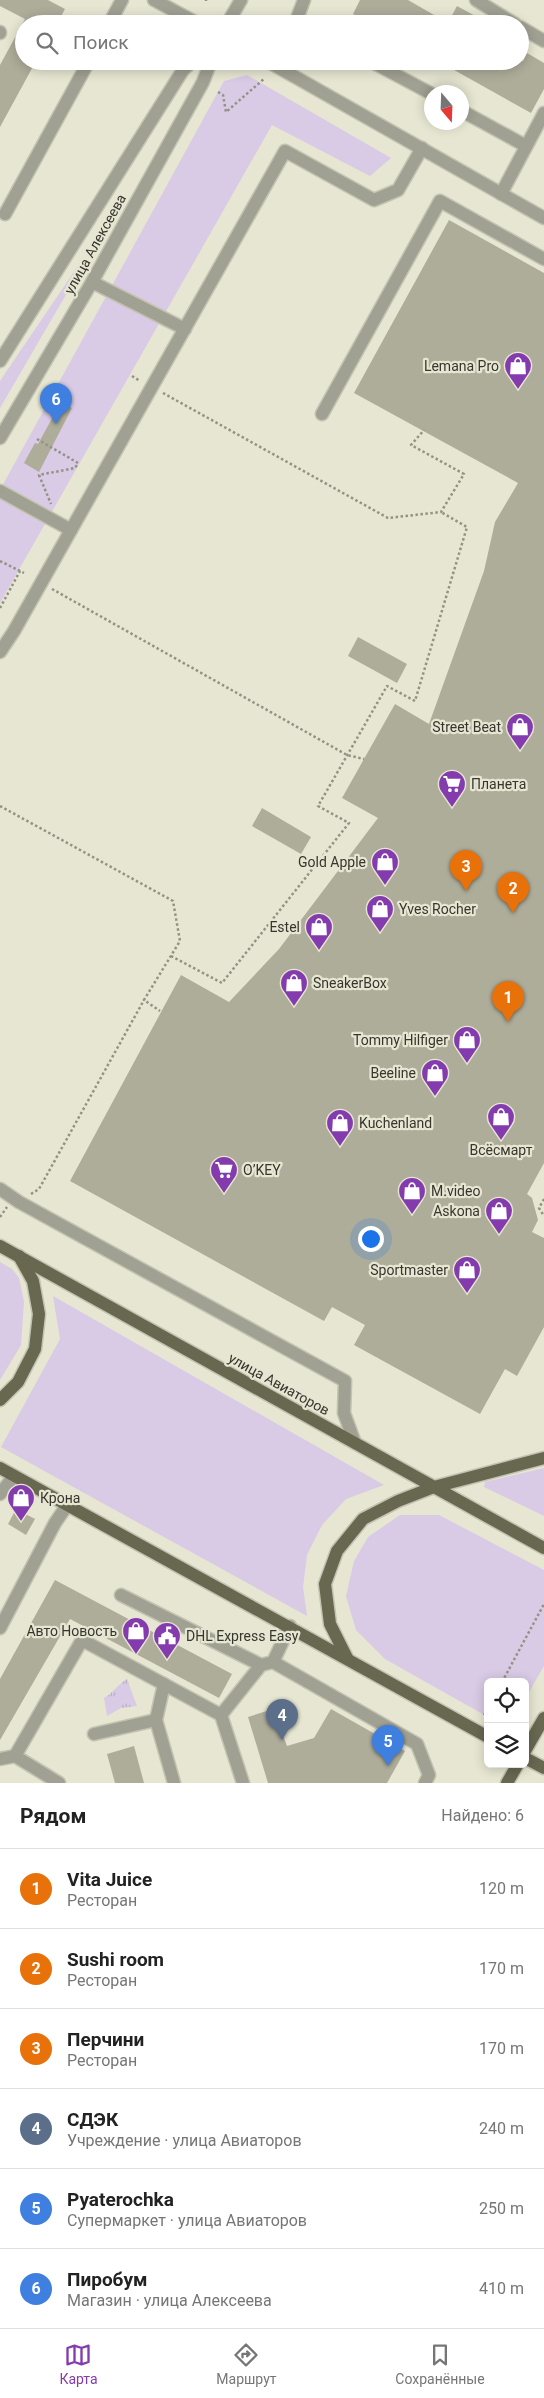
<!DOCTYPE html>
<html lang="ru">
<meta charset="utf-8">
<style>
:root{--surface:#fff;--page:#f6f6f6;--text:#222;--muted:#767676;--line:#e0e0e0;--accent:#843bad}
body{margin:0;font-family:Roboto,sans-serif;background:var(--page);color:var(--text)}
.controls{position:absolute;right:15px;bottom:15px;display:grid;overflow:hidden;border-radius:8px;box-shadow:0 2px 12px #0003}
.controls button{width:45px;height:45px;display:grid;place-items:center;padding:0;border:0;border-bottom:1px solid var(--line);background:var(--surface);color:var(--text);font:25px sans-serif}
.compass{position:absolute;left:424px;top:85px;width:45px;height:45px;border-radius:50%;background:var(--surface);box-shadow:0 2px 12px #0003;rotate:161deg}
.you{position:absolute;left:370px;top:1238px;width:18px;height:18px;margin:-12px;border:4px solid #fff;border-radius:50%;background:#1a73e8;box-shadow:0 0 0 8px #1a73e833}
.badge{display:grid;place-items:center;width:32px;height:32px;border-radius:50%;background:var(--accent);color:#fff;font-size:16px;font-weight:700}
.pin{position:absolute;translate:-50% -41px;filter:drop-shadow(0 1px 2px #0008)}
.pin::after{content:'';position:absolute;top:26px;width:18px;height:15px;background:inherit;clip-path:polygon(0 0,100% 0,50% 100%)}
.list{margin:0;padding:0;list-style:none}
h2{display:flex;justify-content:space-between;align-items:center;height:65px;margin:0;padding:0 20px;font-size:21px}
h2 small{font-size:16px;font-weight:400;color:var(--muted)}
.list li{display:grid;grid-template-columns:32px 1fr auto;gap:15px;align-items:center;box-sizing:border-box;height:80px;padding:0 20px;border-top:1px solid var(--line)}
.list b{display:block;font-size:19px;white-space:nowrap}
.list p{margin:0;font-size:16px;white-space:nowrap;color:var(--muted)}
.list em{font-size:16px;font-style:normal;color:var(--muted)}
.icon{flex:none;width:28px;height:28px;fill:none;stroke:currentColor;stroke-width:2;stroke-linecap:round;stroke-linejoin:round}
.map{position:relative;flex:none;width:544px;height:1783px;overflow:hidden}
.search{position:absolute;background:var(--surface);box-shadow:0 2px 12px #0003;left:15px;right:15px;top:15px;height:55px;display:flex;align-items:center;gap:12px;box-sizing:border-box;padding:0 18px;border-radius:28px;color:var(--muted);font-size:19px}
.sheet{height:545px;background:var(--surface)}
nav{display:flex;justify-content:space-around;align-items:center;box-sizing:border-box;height:70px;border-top:1px solid var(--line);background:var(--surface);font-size:14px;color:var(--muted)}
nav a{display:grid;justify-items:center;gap:2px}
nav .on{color:var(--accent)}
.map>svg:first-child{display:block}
.grass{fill:#d9cae5}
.park{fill:url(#park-tufts)}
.building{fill:#aead9a}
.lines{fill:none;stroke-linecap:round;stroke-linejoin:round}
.minor-casing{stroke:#c3c3b1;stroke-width:15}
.major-casing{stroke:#c3c3b1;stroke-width:15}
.path{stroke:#939385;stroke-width:2.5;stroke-dasharray:2.5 2.5;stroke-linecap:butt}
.minor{stroke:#a0a093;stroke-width:12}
.major{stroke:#686750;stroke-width:12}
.labels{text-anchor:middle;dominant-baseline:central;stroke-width:4.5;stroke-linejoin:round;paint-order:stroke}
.street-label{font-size:14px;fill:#36362e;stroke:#e6e6d2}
.poi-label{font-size:14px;fill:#36362e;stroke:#e6e6d2;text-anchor:end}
</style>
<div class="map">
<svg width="544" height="1783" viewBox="0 0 544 1783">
<defs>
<pattern id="park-tufts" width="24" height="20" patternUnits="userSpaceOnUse" patternTransform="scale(1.25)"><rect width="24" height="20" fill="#d9cae5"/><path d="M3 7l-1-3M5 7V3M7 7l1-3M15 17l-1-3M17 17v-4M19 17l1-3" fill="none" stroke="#bbaec5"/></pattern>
</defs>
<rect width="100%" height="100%" fill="#e6e6d2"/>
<g class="grass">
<polygon points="247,75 391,158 370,176 272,125 0,603 0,490 224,81"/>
<polygon points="82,260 85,262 0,408 0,381"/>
<polygon points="0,1262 12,1269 19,1278 24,1302 21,1345 0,1380"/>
<polygon points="53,1296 384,1485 346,1499 322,1525 307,1555 303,1587 307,1616 1,1447 60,1339"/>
<polygon points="544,1468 544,1516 484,1487 485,1482"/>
<polygon points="400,1515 439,1515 544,1570 544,1666 525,1699 525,1682 488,1682 488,1717 385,1659 356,1630 346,1596 354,1561 368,1537"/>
</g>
<path class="park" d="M127,1679L137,1706L121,1708L107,1716L104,1698C113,1693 118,1684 127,1679Z"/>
<g class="building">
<polygon points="0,0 48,0 65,9 57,24 24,24 24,61 36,61 0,127 0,65 25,19 0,6"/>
<polygon points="360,0 408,0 448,23 457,6 490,24 370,24 353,14"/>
<polygon points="527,53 544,63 544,89 531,113 438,61 523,61"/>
<polygon points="449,220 544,273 544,1163 527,1194 532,1198 538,1220 532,1232 544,1238 544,1327 517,1376 505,1369 480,1414 354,1345 365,1325 332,1307 324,1321 70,1181 181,975 229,1002 279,949 378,818 342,798 395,704 429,724 484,571 495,522 518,483 354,393"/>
<polygon points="61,402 72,408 39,472 24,463 35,443 38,444"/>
<polygon points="358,637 407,664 397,683 348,656"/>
<polygon points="262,808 311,837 301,854 252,826"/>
<polygon points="16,1509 35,1519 26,1535 8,1524"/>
<polygon points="55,1580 232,1674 219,1698 70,1619 0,1740 0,1679"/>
<polygon points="273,1709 287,1746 314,1738 331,1709 405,1751 387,1783 268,1783 248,1717"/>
<polygon points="134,1746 144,1783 115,1783 107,1754"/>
</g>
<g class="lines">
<defs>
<g id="minor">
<polyline points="154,0 199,24"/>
<polyline points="476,0 515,24"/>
<polyline points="109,24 122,0"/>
<polyline points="227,24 241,0"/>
<polyline points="301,24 296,21 304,0"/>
<polyline points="520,27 544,41"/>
<polyline points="0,32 0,33"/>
<polyline points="267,61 544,218"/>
<polyline points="370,61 432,94"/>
<polyline points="462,111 526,146"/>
<polyline points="501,194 544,113"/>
<polyline points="5,214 89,61"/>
<polyline points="92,282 185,329"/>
<polyline points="0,361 183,70 193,61"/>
<polyline points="322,414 440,201 544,259"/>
<polyline points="0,438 92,282 203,82 211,61"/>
<polyline points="0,491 71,530"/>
<polyline points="0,652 14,631 285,151 374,200 398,190 422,148"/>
<polyline points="0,1189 19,1202 345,1381 344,1413 355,1443"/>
<polyline points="0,1494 14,1476"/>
<polyline points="121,1595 261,1665"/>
<polyline points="0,1628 55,1523 68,1504"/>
<polyline points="273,1662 417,1744 429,1775 425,1783"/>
<polyline points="164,1684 156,1720 174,1783"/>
<polyline points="221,1715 261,1665 273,1662 290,1626"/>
<polyline points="94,1734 156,1720"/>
<polyline points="0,1759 15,1756"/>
<polyline points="59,1783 15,1756 82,1640 221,1715 243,1783"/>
</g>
<g id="major">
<polyline points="0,1246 544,1548"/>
<polyline points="0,1400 18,1382 35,1349 39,1314 33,1281 19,1256"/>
<polyline points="0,1468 488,1737"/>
<polyline points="347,1658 330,1624 325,1584 337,1551 363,1519 398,1501 434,1487 544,1458"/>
<polyline points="525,1751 544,1718"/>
<polyline points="525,1758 544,1768"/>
<polyline points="507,1783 518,1764"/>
</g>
</defs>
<use href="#minor" class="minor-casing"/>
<use href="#major" class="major-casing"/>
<g class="path">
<polyline points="206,1 206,0"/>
<polyline points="218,92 223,95 226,112 265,78"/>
<polyline points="132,376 140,381"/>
<polyline points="163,393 388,518 441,512 464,474 411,445 424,430"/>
<polyline points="37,439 78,463 75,468 39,475 51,504"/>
<polyline points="0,561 24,573"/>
<polyline points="52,589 347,755 364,759"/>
<polyline points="0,608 20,571"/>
<polyline points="0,806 173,901 180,941 144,1000 160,1011"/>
<polyline points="171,956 222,983 349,823 318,806 387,686 415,701 467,527 441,512"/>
<polyline points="31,1194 39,1189 144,1000"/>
<polyline points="544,1199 539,1208 544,1216"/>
<polyline points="0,1217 7,1207"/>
<polyline points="502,1682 544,1604"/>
<polyline points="484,1715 488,1708"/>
</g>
<use href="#minor" class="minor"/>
<use href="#major" class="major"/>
</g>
<defs>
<symbol id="shop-pin" viewBox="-11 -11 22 30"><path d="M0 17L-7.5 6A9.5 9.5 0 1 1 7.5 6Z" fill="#843bad" stroke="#e6e6d2"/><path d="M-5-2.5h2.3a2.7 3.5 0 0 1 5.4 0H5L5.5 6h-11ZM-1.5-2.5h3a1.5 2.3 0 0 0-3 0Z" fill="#fff"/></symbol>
<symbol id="supermarket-pin" viewBox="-11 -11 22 30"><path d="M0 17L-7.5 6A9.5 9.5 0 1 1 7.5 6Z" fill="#843bad" stroke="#e6e6d2"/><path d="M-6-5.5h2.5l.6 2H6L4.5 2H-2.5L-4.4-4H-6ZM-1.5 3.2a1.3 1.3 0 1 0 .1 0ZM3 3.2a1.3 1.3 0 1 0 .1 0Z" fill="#fff"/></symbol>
<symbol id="civic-pin" viewBox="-11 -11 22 30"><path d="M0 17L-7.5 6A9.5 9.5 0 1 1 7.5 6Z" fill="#843bad" stroke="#e6e6d2"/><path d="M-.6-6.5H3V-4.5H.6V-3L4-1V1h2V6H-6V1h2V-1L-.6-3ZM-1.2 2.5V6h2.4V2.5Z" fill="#fff"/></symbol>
</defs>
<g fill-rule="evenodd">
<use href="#shop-pin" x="502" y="350" width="32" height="43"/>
<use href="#shop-pin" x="504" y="711" width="32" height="43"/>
<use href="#supermarket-pin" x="436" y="768" width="32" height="43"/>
<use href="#shop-pin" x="369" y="846" width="32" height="43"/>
<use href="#shop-pin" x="364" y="893" width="32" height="43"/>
<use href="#shop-pin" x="303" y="911" width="32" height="43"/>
<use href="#shop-pin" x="278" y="967" width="32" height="43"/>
<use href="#shop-pin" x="451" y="1024" width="32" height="43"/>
<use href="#shop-pin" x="419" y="1057" width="32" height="43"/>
<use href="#shop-pin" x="485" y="1101" width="32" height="43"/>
<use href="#shop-pin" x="324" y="1107" width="32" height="43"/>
<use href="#supermarket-pin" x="208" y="1154" width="32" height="43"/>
<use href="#shop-pin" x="396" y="1175" width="32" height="43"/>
<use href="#shop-pin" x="483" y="1195" width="32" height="43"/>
<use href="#shop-pin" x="451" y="1254" width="32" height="43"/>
<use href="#shop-pin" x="5" y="1482" width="32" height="43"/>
<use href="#shop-pin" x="120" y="1615" width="32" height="43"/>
<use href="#civic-pin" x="151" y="1620" width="32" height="43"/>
</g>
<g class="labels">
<g class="street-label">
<text transform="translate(95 244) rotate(-61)">улица Алексеева</text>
<text transform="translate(279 1384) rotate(29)">улица Авиаторов</text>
</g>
<g class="poi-label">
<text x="499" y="366">Lemana Pro</text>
<text x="501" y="727">Street Beat</text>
<text x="471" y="784" text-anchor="start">Планета</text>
<text x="366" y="862">Gold Apple</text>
<text x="399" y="909" text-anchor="start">Yves Rocher</text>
<text x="300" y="927">Estel</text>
<text x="313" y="983" text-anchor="start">SneakerBox</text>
<text x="448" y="1040">Tommy Hilfiger</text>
<text x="416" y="1073">Beeline</text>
<text x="359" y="1123" text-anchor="start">Kuchenland</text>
<text x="501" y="1150" text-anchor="middle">Всёсмарт</text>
<text x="243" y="1170" text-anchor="start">O’KEY</text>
<text x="431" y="1191" text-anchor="start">M.video</text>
<text x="480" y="1211">Askona</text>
<text x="448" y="1270">Sportmaster</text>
<text x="40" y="1498" text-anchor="start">Крона</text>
<text x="117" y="1631">Авто Новость</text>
<text x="186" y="1636" text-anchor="start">DHL Express Easy</text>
</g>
</g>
</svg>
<div class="controls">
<button><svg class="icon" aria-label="locate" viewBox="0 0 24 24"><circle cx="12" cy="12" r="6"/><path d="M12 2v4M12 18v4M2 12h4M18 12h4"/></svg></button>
<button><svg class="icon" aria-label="layers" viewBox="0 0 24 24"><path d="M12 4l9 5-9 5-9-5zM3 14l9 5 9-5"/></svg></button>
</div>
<svg class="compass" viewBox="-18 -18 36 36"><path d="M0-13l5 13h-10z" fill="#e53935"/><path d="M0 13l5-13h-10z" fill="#767676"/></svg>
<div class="you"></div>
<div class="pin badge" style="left:508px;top:1022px;background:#e8710a">1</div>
<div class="pin badge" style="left:513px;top:913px;background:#e8710a">2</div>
<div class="pin badge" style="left:466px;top:891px;background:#e8710a">3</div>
<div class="pin badge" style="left:282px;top:1740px;background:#5c6f8a">4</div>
<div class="pin badge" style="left:388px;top:1766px;background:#3f7fe0">5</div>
<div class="pin badge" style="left:56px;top:424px;background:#3f7fe0">6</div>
<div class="search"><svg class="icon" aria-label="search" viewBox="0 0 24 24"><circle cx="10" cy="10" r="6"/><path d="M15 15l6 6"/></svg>Поиск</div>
</div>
<section class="sheet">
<h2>Рядом<small>Найдено: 6</small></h2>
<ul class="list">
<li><span class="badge" style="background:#e8710a">1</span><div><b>Vita Juice</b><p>Ресторан</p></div><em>120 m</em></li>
<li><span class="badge" style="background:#e8710a">2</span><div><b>Sushi room</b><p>Ресторан</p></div><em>170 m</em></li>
<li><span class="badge" style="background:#e8710a">3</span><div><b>Перчини</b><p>Ресторан</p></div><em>170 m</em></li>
<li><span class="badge" style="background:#5c6f8a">4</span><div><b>СДЭК</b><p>Учреждение · улица Авиаторов</p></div><em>240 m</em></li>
<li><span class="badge" style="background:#3f7fe0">5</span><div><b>Pyaterochka</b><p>Супермаркет · улица Авиаторов</p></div><em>250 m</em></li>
<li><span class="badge" style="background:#3f7fe0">6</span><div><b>Пиробум</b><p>Магазин · улица Алексеева</p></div><em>410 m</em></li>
</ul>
</section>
<nav>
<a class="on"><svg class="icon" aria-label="map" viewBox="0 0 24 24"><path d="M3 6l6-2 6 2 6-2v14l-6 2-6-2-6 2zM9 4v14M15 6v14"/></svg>Карта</a>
<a><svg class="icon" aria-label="directions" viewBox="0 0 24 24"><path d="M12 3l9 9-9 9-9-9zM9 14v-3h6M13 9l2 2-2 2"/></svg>Маршрут</a>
<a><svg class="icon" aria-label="saved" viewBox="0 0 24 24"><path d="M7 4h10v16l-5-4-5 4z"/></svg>Сохранённые</a>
</nav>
